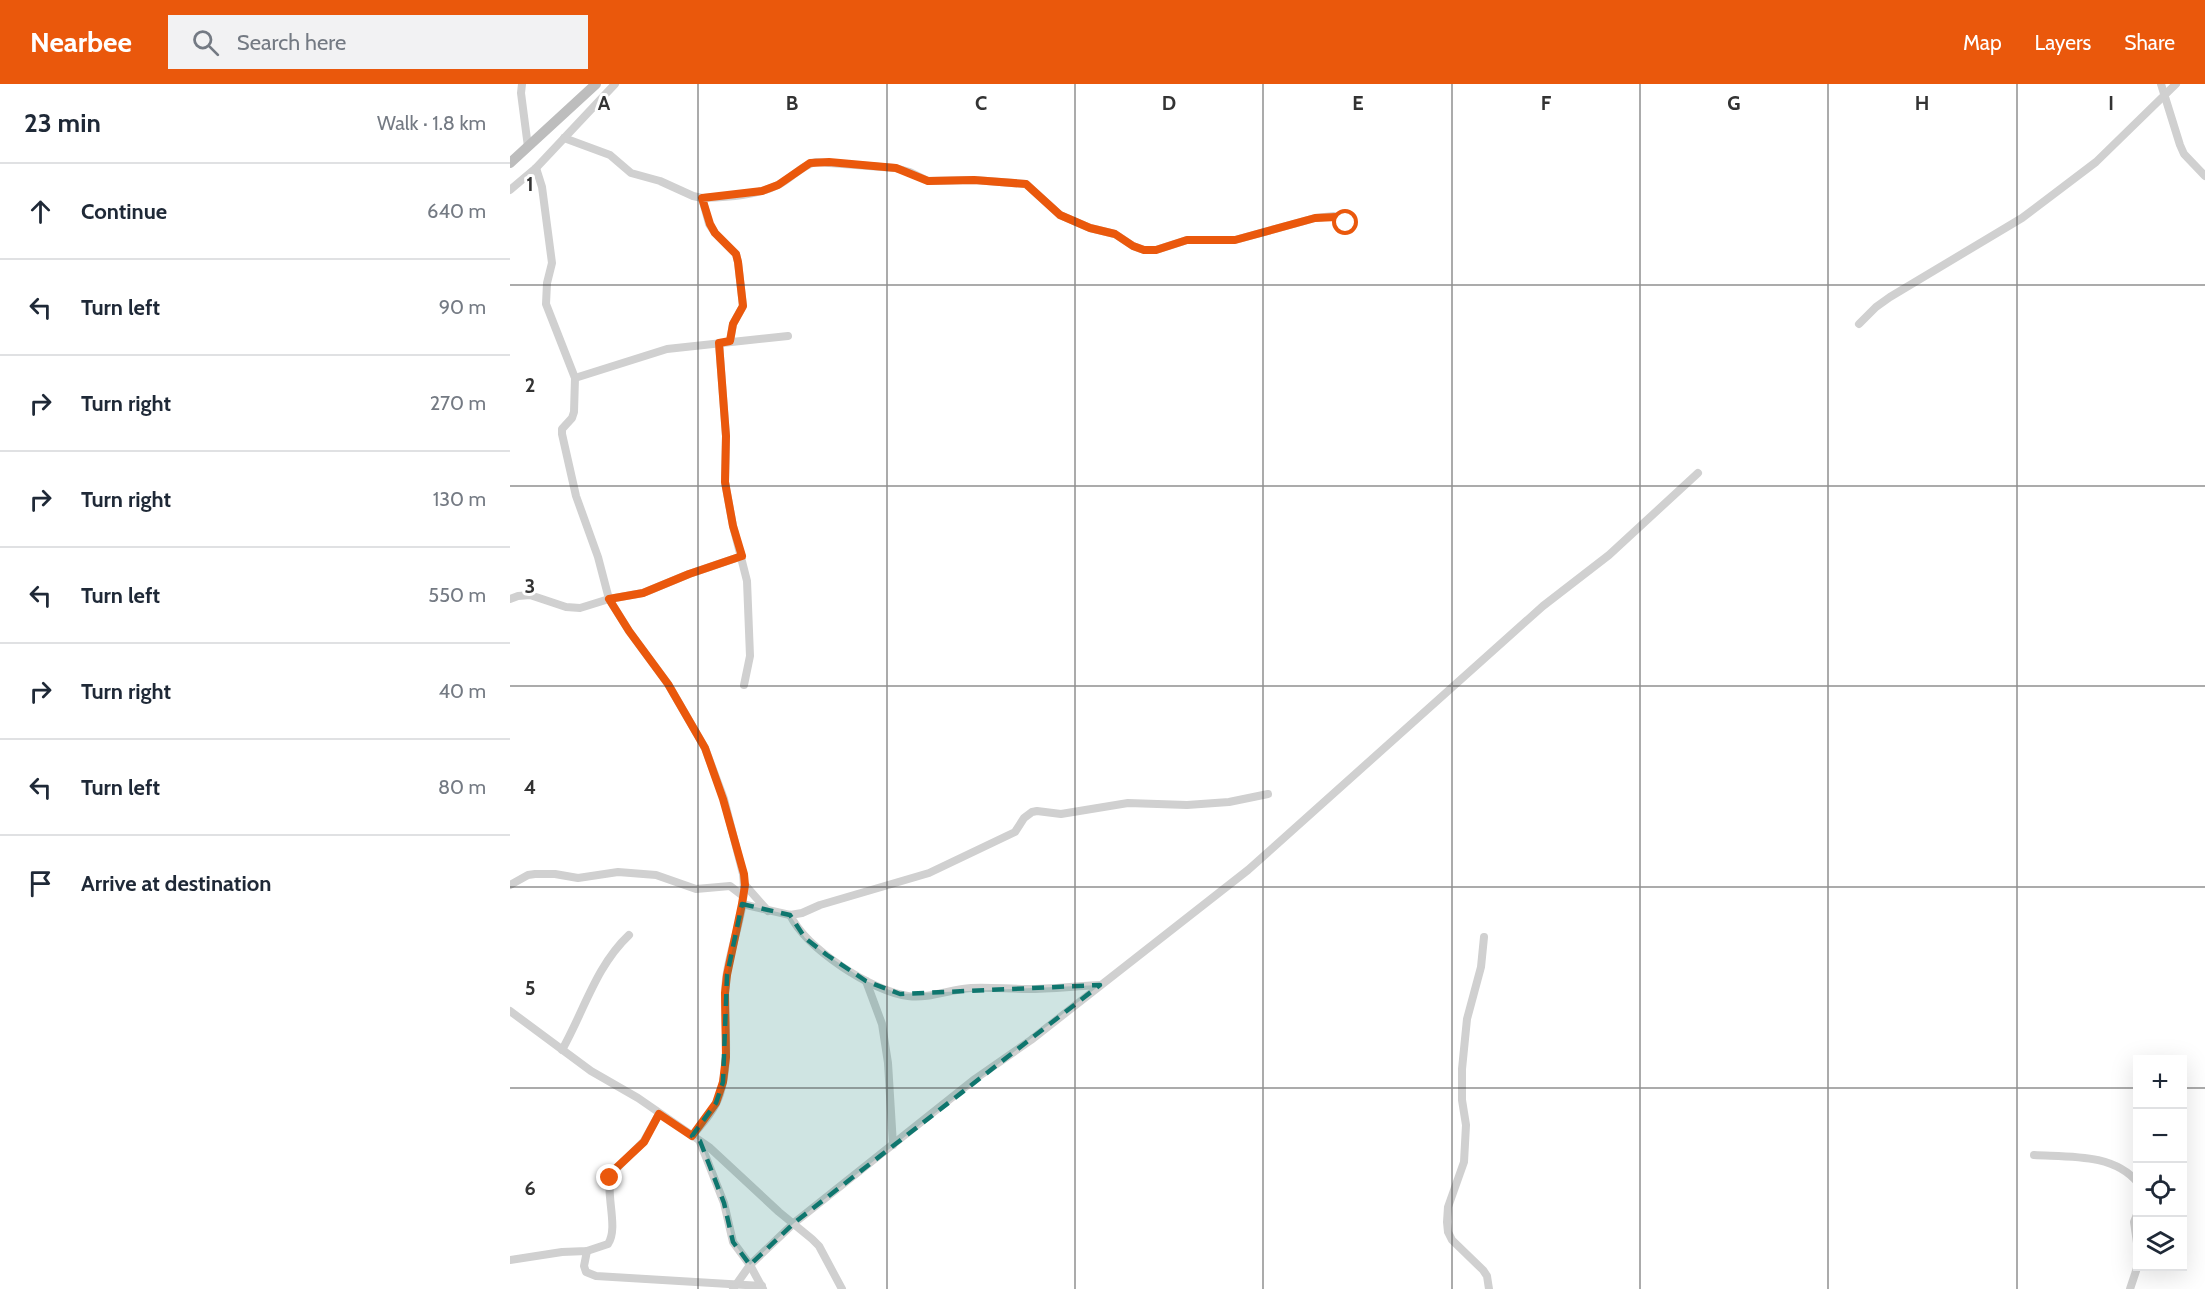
<!DOCTYPE html>
<meta charset="utf-8">
<style>
:root{--surface:#fff;--page:#f2f2f3;--text:#1f2937;--muted:#747a83;--line:#e0e1e3;--accent:#ea580c}
body{margin:0;font-family:Cabin,sans-serif;background:var(--page);color:var(--text)}
.controls{position:absolute;right:18px;bottom:18px;display:grid;overflow:hidden;border-radius:0px;box-shadow:0 6px 24px #0002}
.controls button{width:54px;height:54px;display:grid;place-items:center;padding:0;border:0;border-bottom:2px solid var(--line);background:var(--surface);color:var(--text);font:30px sans-serif}
.stop{position:absolute;width:18px;height:18px;margin:-14px;border:4px solid #ea580c;border-radius:50%;background:#fff}
.stop.end{background:#ea580c;border-color:#fff;box-shadow:0 2px 6px #0008}
.list{margin:0;padding:0;list-style:none}
h2{display:flex;justify-content:space-between;align-items:center;height:78px;margin:0;padding:0 24px;font-size:26px}
h2 small{font-size:20px;font-weight:400;color:var(--muted)}
.list li{display:grid;grid-template-columns:39px 1fr auto;gap:18px;align-items:center;box-sizing:border-box;height:96px;padding:0 24px;border-top:2px solid var(--line)}
.list b{display:block;font-size:22px;white-space:nowrap}
.list em{font-size:20px;font-style:normal;color:var(--muted)}
.icon{flex:none;width:33px;height:33px;fill:none;stroke:currentColor;stroke-width:2;stroke-linecap:round;stroke-linejoin:round}
.map{position:relative;flex:none;width:1695px;height:1205px;overflow:hidden}
header{display:flex;align-items:center;gap:36px;box-sizing:border-box;height:84px;padding:0 30px;background:var(--accent);color:#fff}
header strong{font-size:28px}
nav{display:flex;gap:33px;margin-inline-start:auto;font-size:21px}
.search{width:420px;height:54px;background:var(--page);display:flex;align-items:center;gap:15px;box-sizing:border-box;padding:0 21px;border-radius:0px;color:var(--muted);font-size:22px}
main{display:flex}
aside{flex:1;background:var(--surface)}
.map>svg:first-child{display:block}
.lines{fill:none;stroke-linecap:round;stroke-linejoin:round}
.street{stroke:#d0d0d0;stroke-width:8}
.secondary{stroke:#bdbdbd;stroke-width:10}
.route{stroke:#ea580c;stroke-width:8}
.marked{fill:#0f766e;fill-opacity:0.2;stroke:#0f766e;stroke-width:4.5;stroke-dasharray:12 8;stroke-linejoin:round}
.grid{fill:none;stroke:#333;stroke-width:1.5;stroke-opacity:0.55}
.grid-label{font-size:20px;text-anchor:middle;font-weight:bold;fill:#333;stroke:#fff;stroke-width:6;stroke-linejoin:round;paint-order:stroke}
</style>
<header>
<strong>Nearbee</strong>
<div class="search"><svg class="icon" aria-label="search" viewBox="0 0 24 24"><circle cx="10" cy="10" r="6"/><path d="M15 15l6 6"/></svg>Search here</div>
<nav><a>Map</a><a>Layers</a><a>Share</a></nav>
</header>
<main>
<aside>
<h2>23 min<small>Walk · 1.8 km</small></h2>
<ul class="list">
<li><svg class="icon" aria-label="ahead" viewBox="0 0 24 24"><path d="M12 20V5M6 11l6-6 6 6"/></svg><div><b>Continue</b></div><em>640 m</em></li>
<li><svg class="icon" aria-label="left" viewBox="0 0 24 24"><path d="M17 20v-9H6M10 6l-5 5 5 5"/></svg><div><b>Turn left</b></div><em>90 m</em></li>
<li><svg class="icon" aria-label="right" viewBox="0 0 24 24"><path d="M7 20v-9h11M14 6l5 5-5 5"/></svg><div><b>Turn right</b></div><em>270 m</em></li>
<li><svg class="icon" aria-label="right" viewBox="0 0 24 24"><path d="M7 20v-9h11M14 6l5 5-5 5"/></svg><div><b>Turn right</b></div><em>130 m</em></li>
<li><svg class="icon" aria-label="left" viewBox="0 0 24 24"><path d="M17 20v-9H6M10 6l-5 5 5 5"/></svg><div><b>Turn left</b></div><em>550 m</em></li>
<li><svg class="icon" aria-label="right" viewBox="0 0 24 24"><path d="M7 20v-9h11M14 6l5 5-5 5"/></svg><div><b>Turn right</b></div><em>40 m</em></li>
<li><svg class="icon" aria-label="left" viewBox="0 0 24 24"><path d="M17 20v-9H6M10 6l-5 5 5 5"/></svg><div><b>Turn left</b></div><em>80 m</em></li>
<li><svg class="icon" aria-label="arrive" viewBox="0 0 24 24"><path d="M6 21V4h12l-3 4 3 4H6"/></svg><div><b>Arrive at destination</b></div></li>
</ul>
</aside>
<div class="map">
<svg width="1695" height="1205" viewBox="0 0 1695 1205">
<rect width="100%" height="100%" fill="#fff"/>
<g class="lines">
<g class="street">
<polyline points="12,0 11,9 18,63"/>
<polyline points="1651,0 1670,61 1674,70 1695,92"/>
<path d="M54,54L100,71L121,89L150,97L183,112L192,114C217,113 247,112 270,100C283,93 292,81 306,78L385,84L400,88L418,97L464,96L516,100L550,131L580,144L605,150L623,162L634,166H646L677,156H725L805,134L824,132L834,135L837,141"/>
<path d="M26,84L32,103L42,179L37,199L36,220L65,294L64,328L62,334L52,345V350L66,412L88,473L99,515L119,547L158,600L195,664L214,715L233,790C238,825 220,860 216,895C212,933 222,972 210,1010C205,1026 193,1039 182,1052"/>
<polyline points="0,106 26,84 105,0"/>
<polyline points="192,114 199,140 205,149 226,170 228,178 233,222 223,240 220,257"/>
<polyline points="1349,240 1366,223 1380,213 1512,134 1586,78 1666,0"/>
<polyline points="209,259 216,352 215,398 223,442 237,497 240,572 234,601"/>
<polyline points="65,294 157,265 278,252"/>
<polyline points="0,515 8,512 20,511 56,523 70,524 99,515 133,509 179,490 232,472"/>
<polyline points="0,801 18,791 25,790 45,790 68,794 108,788 146,791 186,805 220,802 233,812"/>
<polyline points="235,801 258,827"/>
<polyline points="232,820 280,831 292,829 310,821 419,789 505,748 514,734 522,728 527,727 551,730 618,719 677,721 719,718 758,710"/>
<path d="M280,831C297,865 361,907 398,912C419,915 441,905 461,904C480,903 498,905 517,905C541,905 565,902 590,901"/>
<polyline points="974,853 971,883 957,935 952,985 952,1016 956,1041 954,1078 938,1123 937,1138 938,1148 942,1156 973,1186 977,1192 979,1205"/>
<polyline points="356,897 372,940 378,979 383,1061"/>
<polyline points="0,927 81,987 128,1014 199,1063 269,1128 302,1155 309,1162 332,1205"/>
<path d="M52,966C74,927 86,882 119,851"/>
<polyline points="190,1058 214,1119 223,1158 240,1181 253,1205"/>
<path d="M1524,1071C1558,1073 1604,1069 1628,1099"/>
<polyline points="1628,1128 1624,1138 1628,1166"/>
<polyline points="77,1167 74,1182 76,1188 86,1192 252,1202"/>
<path d="M0,1176L52,1168L77,1167L98,1160C109,1144 95,1110 101,1090L134,1057L149,1030"/>
<polyline points="223,1205 240,1181 284,1139 465,995 521,956 738,786 1033,522 1099,471 1188,389"/>
<polyline points="1620,1205 1628,1181"/>
</g>
<polyline class="secondary" points="0,79 86,0"/>
</g>
<g class="lines">
<polyline class="route" points="100,1094 103,1087 134,1058 149,1030 182,1052 206,1019 213,998 216,973 215,909 217,891 232,820 235,801 234,790 213,715 195,664 158,600 119,547 99,515 133,509 179,490 232,472 223,442 215,398 216,352 209,259 220,257 223,240 233,222 228,178 226,170 205,149 200,140 192,114 252,107 268,101 300,79 319,78 386,84 418,97 464,96 516,100 550,131 580,144 605,150 623,162 634,166 646,166 677,156 725,156 805,134 827,133 834,135 836,139"/>
</g>
<path class="marked" d="M232,820L280,831L295,854L317,871L356,897L390,910L590,901L284,1139L240,1181L223,1158L214,1119L190,1057L182,1052L206,1019L213,998L217,891Z"/>
<path class="grid" d="M188,0V1205M377,0V1205M565,0V1205M753,0V1205M942,0V1205M1130,0V1205M1318,0V1205M1507,0V1205M0,201H1695M0,402H1695M0,602H1695M0,803H1695M0,1004H1628M1672,1004H1695"/>
<g class="grid-label">
<text x="94" y="26">A</text>
<text x="282" y="26">B</text>
<text x="471" y="26">C</text>
<text x="659" y="26">D</text>
<text x="848" y="26">E</text>
<text x="1036" y="26">F</text>
<text x="1224" y="26">G</text>
<text x="1412" y="26">H</text>
<text x="1601" y="26">I</text>
<text x="20" y="107">1</text>
<text x="20" y="308">2</text>
<text x="20" y="509">3</text>
<text x="20" y="710">4</text>
<text x="20" y="911">5</text>
<text x="20" y="1111">6</text>
</g>
</svg>
<div class="controls">
<button>+</button>
<button>−</button>
<button><svg class="icon" aria-label="locate" viewBox="0 0 24 24"><circle cx="12" cy="12" r="6"/><path d="M12 2v4M12 18v4M2 12h4M18 12h4"/></svg></button>
<button><svg class="icon" aria-label="layers" viewBox="0 0 24 24"><path d="M12 4l9 5-9 5-9-5zM3 14l9 5 9-5"/></svg></button>
</div>
<div class="stop" style="left:836px;top:139px"></div>
<div class="stop end" style="left:100px;top:1094px"></div>
</div>
</main>
